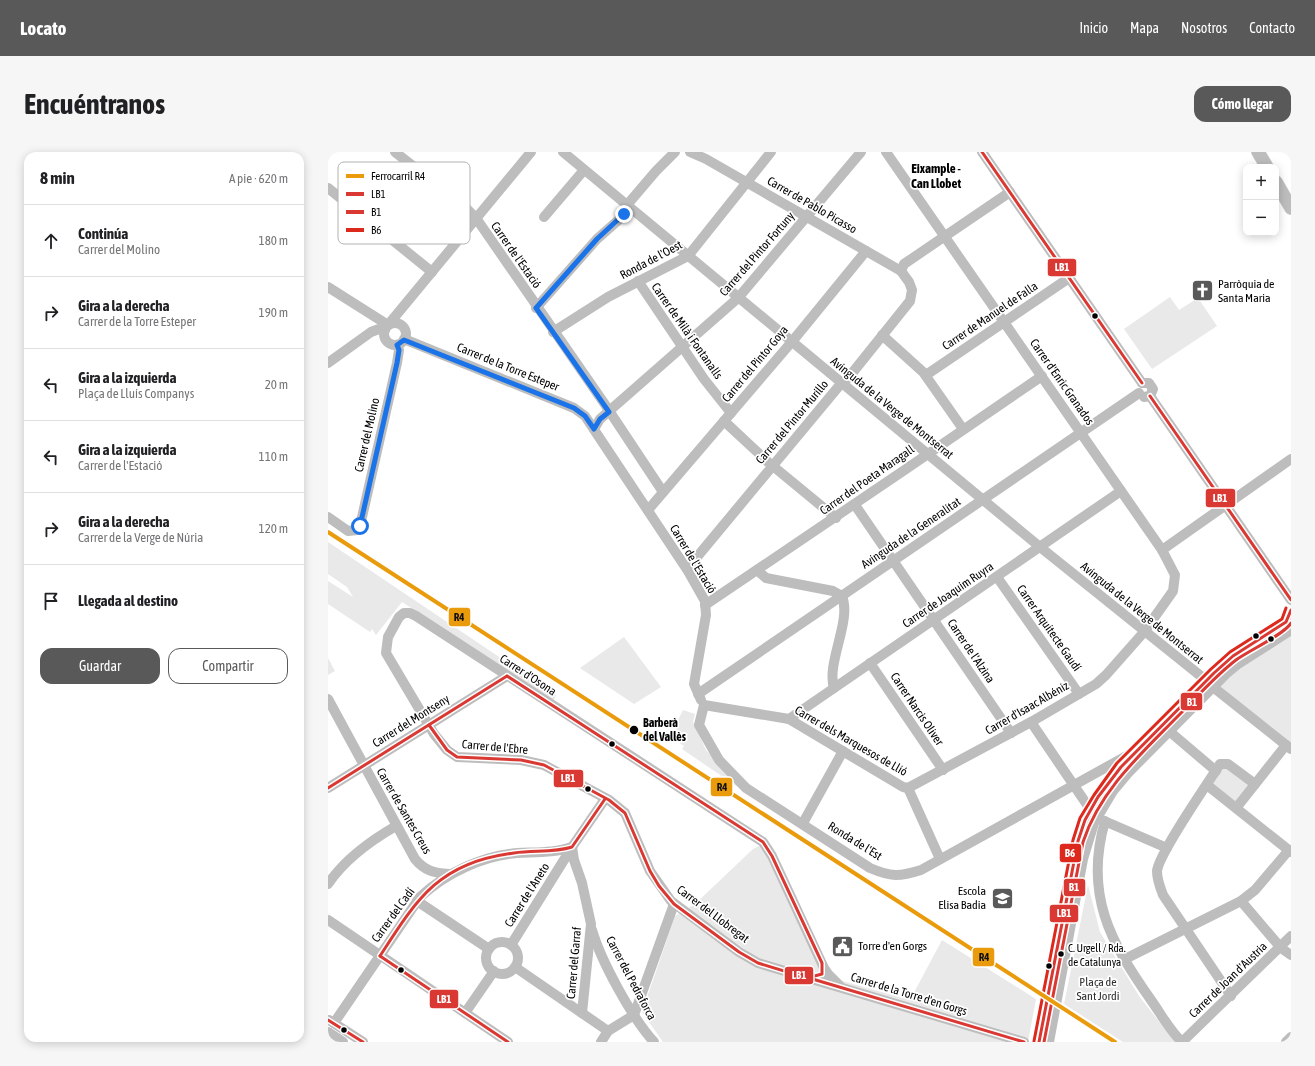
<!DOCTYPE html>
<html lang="es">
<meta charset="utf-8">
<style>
:root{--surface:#fff;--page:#f6f6f6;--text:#202124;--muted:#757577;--line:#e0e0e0;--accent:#595959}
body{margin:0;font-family:"Asap Condensed",sans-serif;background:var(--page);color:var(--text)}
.controls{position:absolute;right:12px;top:12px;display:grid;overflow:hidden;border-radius:8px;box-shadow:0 2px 10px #0003}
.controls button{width:36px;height:36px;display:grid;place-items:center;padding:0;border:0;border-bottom:1px solid var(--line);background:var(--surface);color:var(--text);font:20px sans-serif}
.stop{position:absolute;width:12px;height:12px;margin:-9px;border:3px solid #1a73e8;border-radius:50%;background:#fff}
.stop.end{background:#1a73e8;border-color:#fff;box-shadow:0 1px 4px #0008}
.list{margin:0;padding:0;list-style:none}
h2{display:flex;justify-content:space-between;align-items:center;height:52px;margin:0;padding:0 16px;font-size:17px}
h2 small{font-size:13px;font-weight:400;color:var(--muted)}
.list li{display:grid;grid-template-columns:26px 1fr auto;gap:12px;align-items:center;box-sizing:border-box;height:72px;padding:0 16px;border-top:1px solid var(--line)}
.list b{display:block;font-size:15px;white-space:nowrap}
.list p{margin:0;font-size:13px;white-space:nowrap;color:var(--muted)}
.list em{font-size:13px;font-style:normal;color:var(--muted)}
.actions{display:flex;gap:8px;padding:12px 16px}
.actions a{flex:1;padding:9px 0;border:1px solid var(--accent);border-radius:12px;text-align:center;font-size:14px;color:var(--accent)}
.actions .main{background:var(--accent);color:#fff}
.icon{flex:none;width:22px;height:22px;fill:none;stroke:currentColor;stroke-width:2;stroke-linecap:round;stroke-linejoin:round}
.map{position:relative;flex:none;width:963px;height:890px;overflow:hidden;border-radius:12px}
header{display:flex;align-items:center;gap:24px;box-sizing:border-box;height:56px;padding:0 20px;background:var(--accent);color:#fff}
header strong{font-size:19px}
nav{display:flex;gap:22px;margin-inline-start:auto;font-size:14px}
.intro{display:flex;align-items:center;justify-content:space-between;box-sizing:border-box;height:96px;padding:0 24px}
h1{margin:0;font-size:28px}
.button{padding:10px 18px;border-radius:12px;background:var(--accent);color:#fff;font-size:14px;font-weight:700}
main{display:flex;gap:24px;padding:0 24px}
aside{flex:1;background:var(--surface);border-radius:12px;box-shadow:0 2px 10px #0003}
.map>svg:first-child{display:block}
.green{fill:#e9e9e9}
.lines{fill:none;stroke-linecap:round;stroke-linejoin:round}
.major-casing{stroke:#dbdbdb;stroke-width:14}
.minor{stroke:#bdbdbd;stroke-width:10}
.major{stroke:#bdbdbd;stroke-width:13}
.bus-1-casing{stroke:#fff;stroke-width:6}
.bus-2-casing{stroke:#fff;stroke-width:6}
.bus-3-casing{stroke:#fff;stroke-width:6}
.bus-1{stroke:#da3832;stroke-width:3}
.bus-2{stroke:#da3832;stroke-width:3}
.bus-3{stroke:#dd281c;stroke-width:3}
.rail-1-casing{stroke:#fff;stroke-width:7}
.rail-1{stroke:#ea9b0c;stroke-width:4}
.route{stroke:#1a73e8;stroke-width:5}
.bus-dot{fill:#000;stroke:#fff;stroke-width:1.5}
.labels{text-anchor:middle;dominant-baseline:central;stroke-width:3.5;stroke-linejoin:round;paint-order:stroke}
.bus-label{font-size:11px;fill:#000;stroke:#fff;text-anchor:start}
.street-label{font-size:12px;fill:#000;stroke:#fff}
.poi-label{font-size:12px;fill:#000;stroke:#fff;text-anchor:start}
.stop-label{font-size:12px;font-weight:bold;fill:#000;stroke:#fff;text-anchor:start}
.park-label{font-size:12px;fill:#2e2e2e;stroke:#fff}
.neighbourhood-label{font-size:13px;font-weight:bold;fill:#000;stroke:#fff}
.key{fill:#fff;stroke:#b2b2b2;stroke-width:1}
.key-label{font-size:11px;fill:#000}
.line-badge{stroke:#fff;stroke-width:1.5}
.badge-label{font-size:11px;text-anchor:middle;font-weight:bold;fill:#fff}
.pale-badge-label{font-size:11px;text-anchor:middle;font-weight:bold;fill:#111}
</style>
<header>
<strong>Locato</strong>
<nav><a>Inicio</a><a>Mapa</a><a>Nosotros</a><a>Contacto</a></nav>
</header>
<div class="intro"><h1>Encuéntranos</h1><a class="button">Cómo llegar</a></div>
<main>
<aside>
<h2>8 min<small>A pie · 620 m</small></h2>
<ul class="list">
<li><svg class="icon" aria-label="ahead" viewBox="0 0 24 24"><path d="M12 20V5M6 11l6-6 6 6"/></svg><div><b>Continúa</b><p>Carrer del Molino</p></div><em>180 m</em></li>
<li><svg class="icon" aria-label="right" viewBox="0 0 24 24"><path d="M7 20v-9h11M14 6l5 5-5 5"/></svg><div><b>Gira a la derecha</b><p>Carrer de la Torre Esteper</p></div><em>190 m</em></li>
<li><svg class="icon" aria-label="left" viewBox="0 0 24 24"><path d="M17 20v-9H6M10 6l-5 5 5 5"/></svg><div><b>Gira a la izquierda</b><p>Plaça de Lluís Companys</p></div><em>20 m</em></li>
<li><svg class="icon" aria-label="left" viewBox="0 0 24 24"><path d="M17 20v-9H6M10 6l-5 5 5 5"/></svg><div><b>Gira a la izquierda</b><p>Carrer de l'Estació</p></div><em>110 m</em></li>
<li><svg class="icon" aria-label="right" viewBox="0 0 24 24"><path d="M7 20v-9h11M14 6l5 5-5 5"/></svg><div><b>Gira a la derecha</b><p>Carrer de la Verge de Núria</p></div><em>120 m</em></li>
<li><svg class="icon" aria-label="arrive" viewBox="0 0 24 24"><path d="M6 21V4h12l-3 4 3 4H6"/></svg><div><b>Llegada al destino</b></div></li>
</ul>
<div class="actions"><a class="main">Guardar</a><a>Compartir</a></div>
</aside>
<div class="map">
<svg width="963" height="890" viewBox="0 0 963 890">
<rect width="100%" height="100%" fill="#fff"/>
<g class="green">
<polygon points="842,145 851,158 870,146 889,174 824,217 796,177"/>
<polygon points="0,390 228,543 226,548 74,450 48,483 44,477 42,480 0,452 0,429 25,445 19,435 0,422"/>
<polygon points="963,483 963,594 892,534 913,515"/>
<polygon points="296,485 333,535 306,552 252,516"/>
<polygon points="0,506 7,519 0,523"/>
<polygon points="355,558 367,562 365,570 378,598 420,642 354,597 356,594 349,589 348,572"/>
<polygon points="895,616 900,616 922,633 908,650 884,632"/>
<polygon points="439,690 497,811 511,828 582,848 614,788 708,847 700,890 335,890 314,860 347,764 367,752 425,697"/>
<polygon points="760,733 772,780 811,844 847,890 795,890 736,852"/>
</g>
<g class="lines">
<defs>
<g id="major">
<polyline points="930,0 939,15"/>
<polyline points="948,30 963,56"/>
</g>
</defs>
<use href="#major" class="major-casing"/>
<g class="minor">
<polyline points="67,0 136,54 148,66 276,251 335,340"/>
<polyline points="235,0 712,395 879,529"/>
<polyline points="558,0 834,398 847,423 845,439 816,480 778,523 768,532 703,570 580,636"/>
<polyline points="654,0 814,231"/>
<polyline points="0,36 104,120"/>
<polyline points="216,65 256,18"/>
<polyline points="573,119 576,112 682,40"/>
<polyline points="310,129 376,227 403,261"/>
<polyline points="0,135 60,173 203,0"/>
<polyline points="208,156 269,87 295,64 299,53 328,19 347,0"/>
<circle cx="67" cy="182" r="11"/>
<polyline points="225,180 280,145 360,104 443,0"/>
<polyline points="554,183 595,220 635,277"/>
<polyline points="76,187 246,256 257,264 360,419 377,449 378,463 366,532 373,548"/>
<polyline points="0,211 43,180 51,177 57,178"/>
<polyline points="598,223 741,126"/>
<polyline points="814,231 821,231 825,237 822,244 816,245"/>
<polyline points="822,244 963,448"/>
<polyline points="396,269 440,310 508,366"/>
<polyline points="266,277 272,267 410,146 533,0"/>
<polyline points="527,353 683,581"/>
<polyline points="320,358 467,186 538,99"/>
<polyline points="0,365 20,379 29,378 32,374 69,211 71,198 69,193"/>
<polyline points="834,398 963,307"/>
<polyline points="359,417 511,234 521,225 582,149 584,138 581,130 573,119 378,7 362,0"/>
<path d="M429,418L438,426L505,439L514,444C524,469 498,511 506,536"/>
<polyline points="669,425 751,542"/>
<path d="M377,453C490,377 602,301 714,224"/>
<polyline points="542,511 615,618"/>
<polyline points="885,535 963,597"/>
<polyline points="370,542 811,241"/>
<path d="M0,547L87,707C97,719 106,721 121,722"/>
<path d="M376,553L371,573L391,608L418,636L542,716C563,725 571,725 593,718L811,597"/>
<polyline points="376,553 461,567 575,635 580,636"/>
<polyline points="461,567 793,339"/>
<polyline points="703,570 766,663 774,668 839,696"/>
<polyline points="841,579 888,619"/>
<polyline points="879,633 963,700"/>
<polyline points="0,636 179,524"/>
<polyline points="580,636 612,707"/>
<polyline points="909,655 958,593"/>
<path d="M777,669C756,742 782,790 823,848C833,862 842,879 854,890"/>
<polyline points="475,671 515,599"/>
<polyline points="244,695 246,708 254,731 263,772 254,861"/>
<path d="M0,732C17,707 42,689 68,674"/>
<polyline points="89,749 161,797"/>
<polyline points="913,749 953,796 963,803"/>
<polyline points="0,768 180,890"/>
<path d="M264,778C273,809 304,866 326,890"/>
<circle cx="174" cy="806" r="16"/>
<polyline points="183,793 244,695 277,647"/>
<polyline points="795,808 913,749 927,738 961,698"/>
<polyline points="187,815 280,879"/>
<polyline points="513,835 500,822 496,816 444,704 435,690 88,464 82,461 76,461 71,465 60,485 58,501 106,582 119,598 129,605 193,608 216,613 281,648 297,661 322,719 343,749 411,800 430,811 696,890"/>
<path d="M903,844L835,743C832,735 829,728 829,719C831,701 880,631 892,612H900L927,632"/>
<polyline points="137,861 166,819"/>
<polyline points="306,863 346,752"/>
<polyline points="1,868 35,890"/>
<path d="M6,871L92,745C118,721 154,704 189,701C208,700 227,701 244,695"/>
<polyline points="0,880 15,890"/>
<polyline points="273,890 280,879 306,863"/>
<path d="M711,890L750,689C768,638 800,608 837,570C859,548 880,523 904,505C921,492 940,481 958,470L962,461"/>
<polyline points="721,890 755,707 766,671 785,639 800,621 898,522 910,512 963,478"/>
<polyline points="854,890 963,784"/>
<polyline points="958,890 963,885"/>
</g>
<use href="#major" class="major"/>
<defs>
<g id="bus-1">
<polyline points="654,0 814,231"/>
<polyline points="822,244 963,448"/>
<polyline points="101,573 119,598 129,605 193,608 216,613 281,648 297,661 322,719 331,734 346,752 411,800 430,811 479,826 494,822 494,811 444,704 435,690 179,524"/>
<polyline points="0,636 179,524"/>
<path d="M52,804C90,745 111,711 186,701C206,698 225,701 244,695L277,647"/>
<polyline points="52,804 180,890"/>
<polyline points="471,823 696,890"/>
<polyline points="0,868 35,890"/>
<polyline points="711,890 750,689 757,668 770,645 793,615 886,521 905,504 958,470 963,458"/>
</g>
<path id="bus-2" d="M716,890L755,690C772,638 813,602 851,563C869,545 887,524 908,508C920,499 957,482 963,471"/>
<polyline id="bus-3" points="706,889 745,688 752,666 766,643 789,611 883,517 902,500 954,467 958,456"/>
</defs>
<use href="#bus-1" class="bus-1-casing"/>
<use href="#bus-2" class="bus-2-casing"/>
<use href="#bus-3" class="bus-3-casing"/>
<use href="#bus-1" class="bus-1"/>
<use href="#bus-2" class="bus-2"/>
<use href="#bus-3" class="bus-3"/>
<defs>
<polyline id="rail-1" points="0,380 787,890"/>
</defs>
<use href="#rail-1" class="rail-1-casing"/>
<use href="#rail-1" class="rail-1"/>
</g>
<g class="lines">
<polyline class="route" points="32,374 69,211 71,198 69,193 76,188 246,256 257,264 266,277 272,267 281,260 208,156 269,87 296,62"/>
</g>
<defs>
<symbol id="church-square" viewBox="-11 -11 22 22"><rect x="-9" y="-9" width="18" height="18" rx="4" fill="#595959" stroke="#fff"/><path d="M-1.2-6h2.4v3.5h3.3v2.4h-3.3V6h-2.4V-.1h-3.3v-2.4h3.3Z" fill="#fff"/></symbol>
<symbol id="school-square" viewBox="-11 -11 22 22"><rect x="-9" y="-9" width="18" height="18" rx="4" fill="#595959" stroke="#fff"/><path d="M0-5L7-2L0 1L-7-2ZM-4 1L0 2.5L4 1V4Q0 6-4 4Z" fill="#fff"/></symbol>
<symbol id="civic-square" viewBox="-11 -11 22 22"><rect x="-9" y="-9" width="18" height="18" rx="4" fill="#595959" stroke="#fff"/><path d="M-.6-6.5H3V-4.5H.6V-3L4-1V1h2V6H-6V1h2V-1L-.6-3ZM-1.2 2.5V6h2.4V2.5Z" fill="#fff"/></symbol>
</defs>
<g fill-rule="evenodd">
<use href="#church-square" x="862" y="126" width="25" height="25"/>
<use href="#school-square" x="662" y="734" width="25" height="25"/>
<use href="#civic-square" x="502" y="782" width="25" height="25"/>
</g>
<g class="bus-dot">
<circle cx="767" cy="164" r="3.5"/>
<circle cx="928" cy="484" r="3.5"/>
<circle cx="943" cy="487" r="3.5"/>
<circle cx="306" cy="578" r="5"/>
<circle cx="284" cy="592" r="3.5"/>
<circle cx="260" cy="637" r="3.5"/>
<circle cx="733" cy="802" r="3.5"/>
<circle cx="721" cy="814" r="3.5"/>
<circle cx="73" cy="818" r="3.5"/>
<circle cx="16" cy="878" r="3.5"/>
</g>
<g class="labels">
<g class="bus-label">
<text x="740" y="796">C. Urgell / Rda.<tspan x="740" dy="14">de Catalunya</tspan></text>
</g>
<g class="street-label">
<text transform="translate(484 53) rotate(30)">Carrer de Pablo Picasso</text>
<text transform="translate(429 102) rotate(-49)">Carrer del Pintor Fortuny</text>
<text transform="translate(188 103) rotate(55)">Carrer de l'Estació</text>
<text transform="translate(323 108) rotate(-28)">Ronda de l'Oest</text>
<text transform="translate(662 164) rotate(-34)">Carrer de Manuel de Falla</text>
<text transform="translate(359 179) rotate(55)">Carrer de Milà i Fontanalls</text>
<text transform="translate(427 212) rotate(-50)">Carrer del Pintor Goya</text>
<text transform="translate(180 215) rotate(22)">Carrer de la Torre Esteper</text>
<text transform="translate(734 230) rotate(55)">Carrer d'Enric Granados</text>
<text transform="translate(564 256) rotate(39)">Avinguda de la Verge de Montserrat</text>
<text transform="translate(464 270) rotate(-50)">Carrer del Pintor Murillo</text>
<text transform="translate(39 283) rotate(-77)">Carrer del Molino</text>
<text transform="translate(539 328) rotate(-35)">Carrer del Poeta Maragall</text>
<text transform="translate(583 381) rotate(-34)">Avinguda de la Generalitat</text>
<text transform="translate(365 407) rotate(59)">Carrer de l'Estació</text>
<text transform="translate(620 443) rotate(-34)">Carrer de Joaquim Ruyra</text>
<text transform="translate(814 461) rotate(39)">Avinguda de la Verge de Montserrat</text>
<text transform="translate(721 476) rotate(55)">Carrer Arquitecte Gaudí</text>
<text transform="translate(643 499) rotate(56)">Carrer de l'Alzina</text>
<text transform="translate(200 523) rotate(33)">Carrer d'Osona</text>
<text transform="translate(699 556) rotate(-30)">Carrer d'Isaac Albéniz</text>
<text transform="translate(589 557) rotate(56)">Carrer Narcis Oliver</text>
<text transform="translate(83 569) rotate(-32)">Carrer del Montseny</text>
<text transform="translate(523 589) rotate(30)">Carrer dels Marquesos de Llió</text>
<text transform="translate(167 595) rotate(5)">Carrer de l'Ebre</text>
<text transform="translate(76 659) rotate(60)">Carrer de Santes Creus</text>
<text transform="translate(527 689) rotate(32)">Ronda de l'Est</text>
<text transform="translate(199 743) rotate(-58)">Carrer de l'Aneto</text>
<text transform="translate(385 762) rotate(37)">Carrer del Llobregat</text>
<text transform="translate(65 763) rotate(-54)">Carrer del Cadí</text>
<text transform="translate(246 811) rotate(-85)">Carrer del Garraf</text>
<text transform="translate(303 826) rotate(62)">Carrer del Pedraforca</text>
<text transform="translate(900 828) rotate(-44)">Carrer de Joan d'Austria</text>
<text transform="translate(581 842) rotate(17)">Carrer de la Torre d'en Gorgs</text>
</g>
<g class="poi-label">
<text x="890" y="132">Parròquia de<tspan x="890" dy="14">Santa Maria</tspan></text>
<text x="658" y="739" text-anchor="end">Escola<tspan x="658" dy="14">Elisa Badia</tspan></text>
<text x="530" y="794">Torre d'en Gorgs</text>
</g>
<g class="stop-label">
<text x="315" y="571">Barberà<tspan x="315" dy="14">del Vallès</tspan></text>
</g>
<g class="park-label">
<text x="770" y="830">Plaça de<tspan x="770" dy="14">Sant Jordi</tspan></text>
</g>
<g class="neighbourhood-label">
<text x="608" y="16">Eixample -<tspan x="608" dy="15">Can Llobet</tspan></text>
</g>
</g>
<rect x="10" y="10" width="132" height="82" rx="6" class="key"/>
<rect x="18" y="22" width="18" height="4" fill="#ea9b0c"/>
<rect x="18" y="40" width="18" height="4" fill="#da3832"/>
<rect x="18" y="58" width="18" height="4" fill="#da3832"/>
<rect x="18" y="76" width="18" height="4" fill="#dd281c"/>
<g class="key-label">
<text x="43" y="28">Ferrocarril R4</text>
<text x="43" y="46">LB1</text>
<text x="43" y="64">B1</text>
<text x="43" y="82">B6</text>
</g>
<g class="line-badge">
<rect x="719" y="106" width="30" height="19" rx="4" fill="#da3832"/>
<rect x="877" y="336" width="31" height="20" rx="4" fill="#da3832"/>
<rect x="120" y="455" width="23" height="20" rx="4" fill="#ea9b0c"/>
<rect x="852" y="540" width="23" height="19" rx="4" fill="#da3832"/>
<rect x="225" y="617" width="31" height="19" rx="4" fill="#da3832"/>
<rect x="382" y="625" width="23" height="20" rx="4" fill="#ea9b0c"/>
<rect x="731" y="691" width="23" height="20" rx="4" fill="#dd281c"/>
<rect x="735" y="726" width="23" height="19" rx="4" fill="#da3832"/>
<rect x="721" y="752" width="30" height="19" rx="4" fill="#da3832"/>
<rect x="644" y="795" width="23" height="20" rx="4" fill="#ea9b0c"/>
<rect x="456" y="814" width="30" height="19" rx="4" fill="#da3832"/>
<rect x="101" y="837" width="30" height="20" rx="4" fill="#da3832"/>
</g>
<g class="badge-label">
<text x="734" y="119">LB1</text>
<text x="892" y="350">LB1</text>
<text x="864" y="554">B1</text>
<text x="240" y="630">LB1</text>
<text x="742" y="705">B6</text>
<text x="746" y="739">B1</text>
<text x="736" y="765">LB1</text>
<text x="471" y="827">LB1</text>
<text x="116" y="851">LB1</text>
</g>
<g class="pale-badge-label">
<text x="131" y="469">R4</text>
<text x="394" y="639">R4</text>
<text x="656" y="809">R4</text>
</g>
</svg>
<div class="controls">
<button>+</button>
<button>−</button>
</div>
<div class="stop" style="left:32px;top:374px"></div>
<div class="stop end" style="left:296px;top:62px"></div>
</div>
</main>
